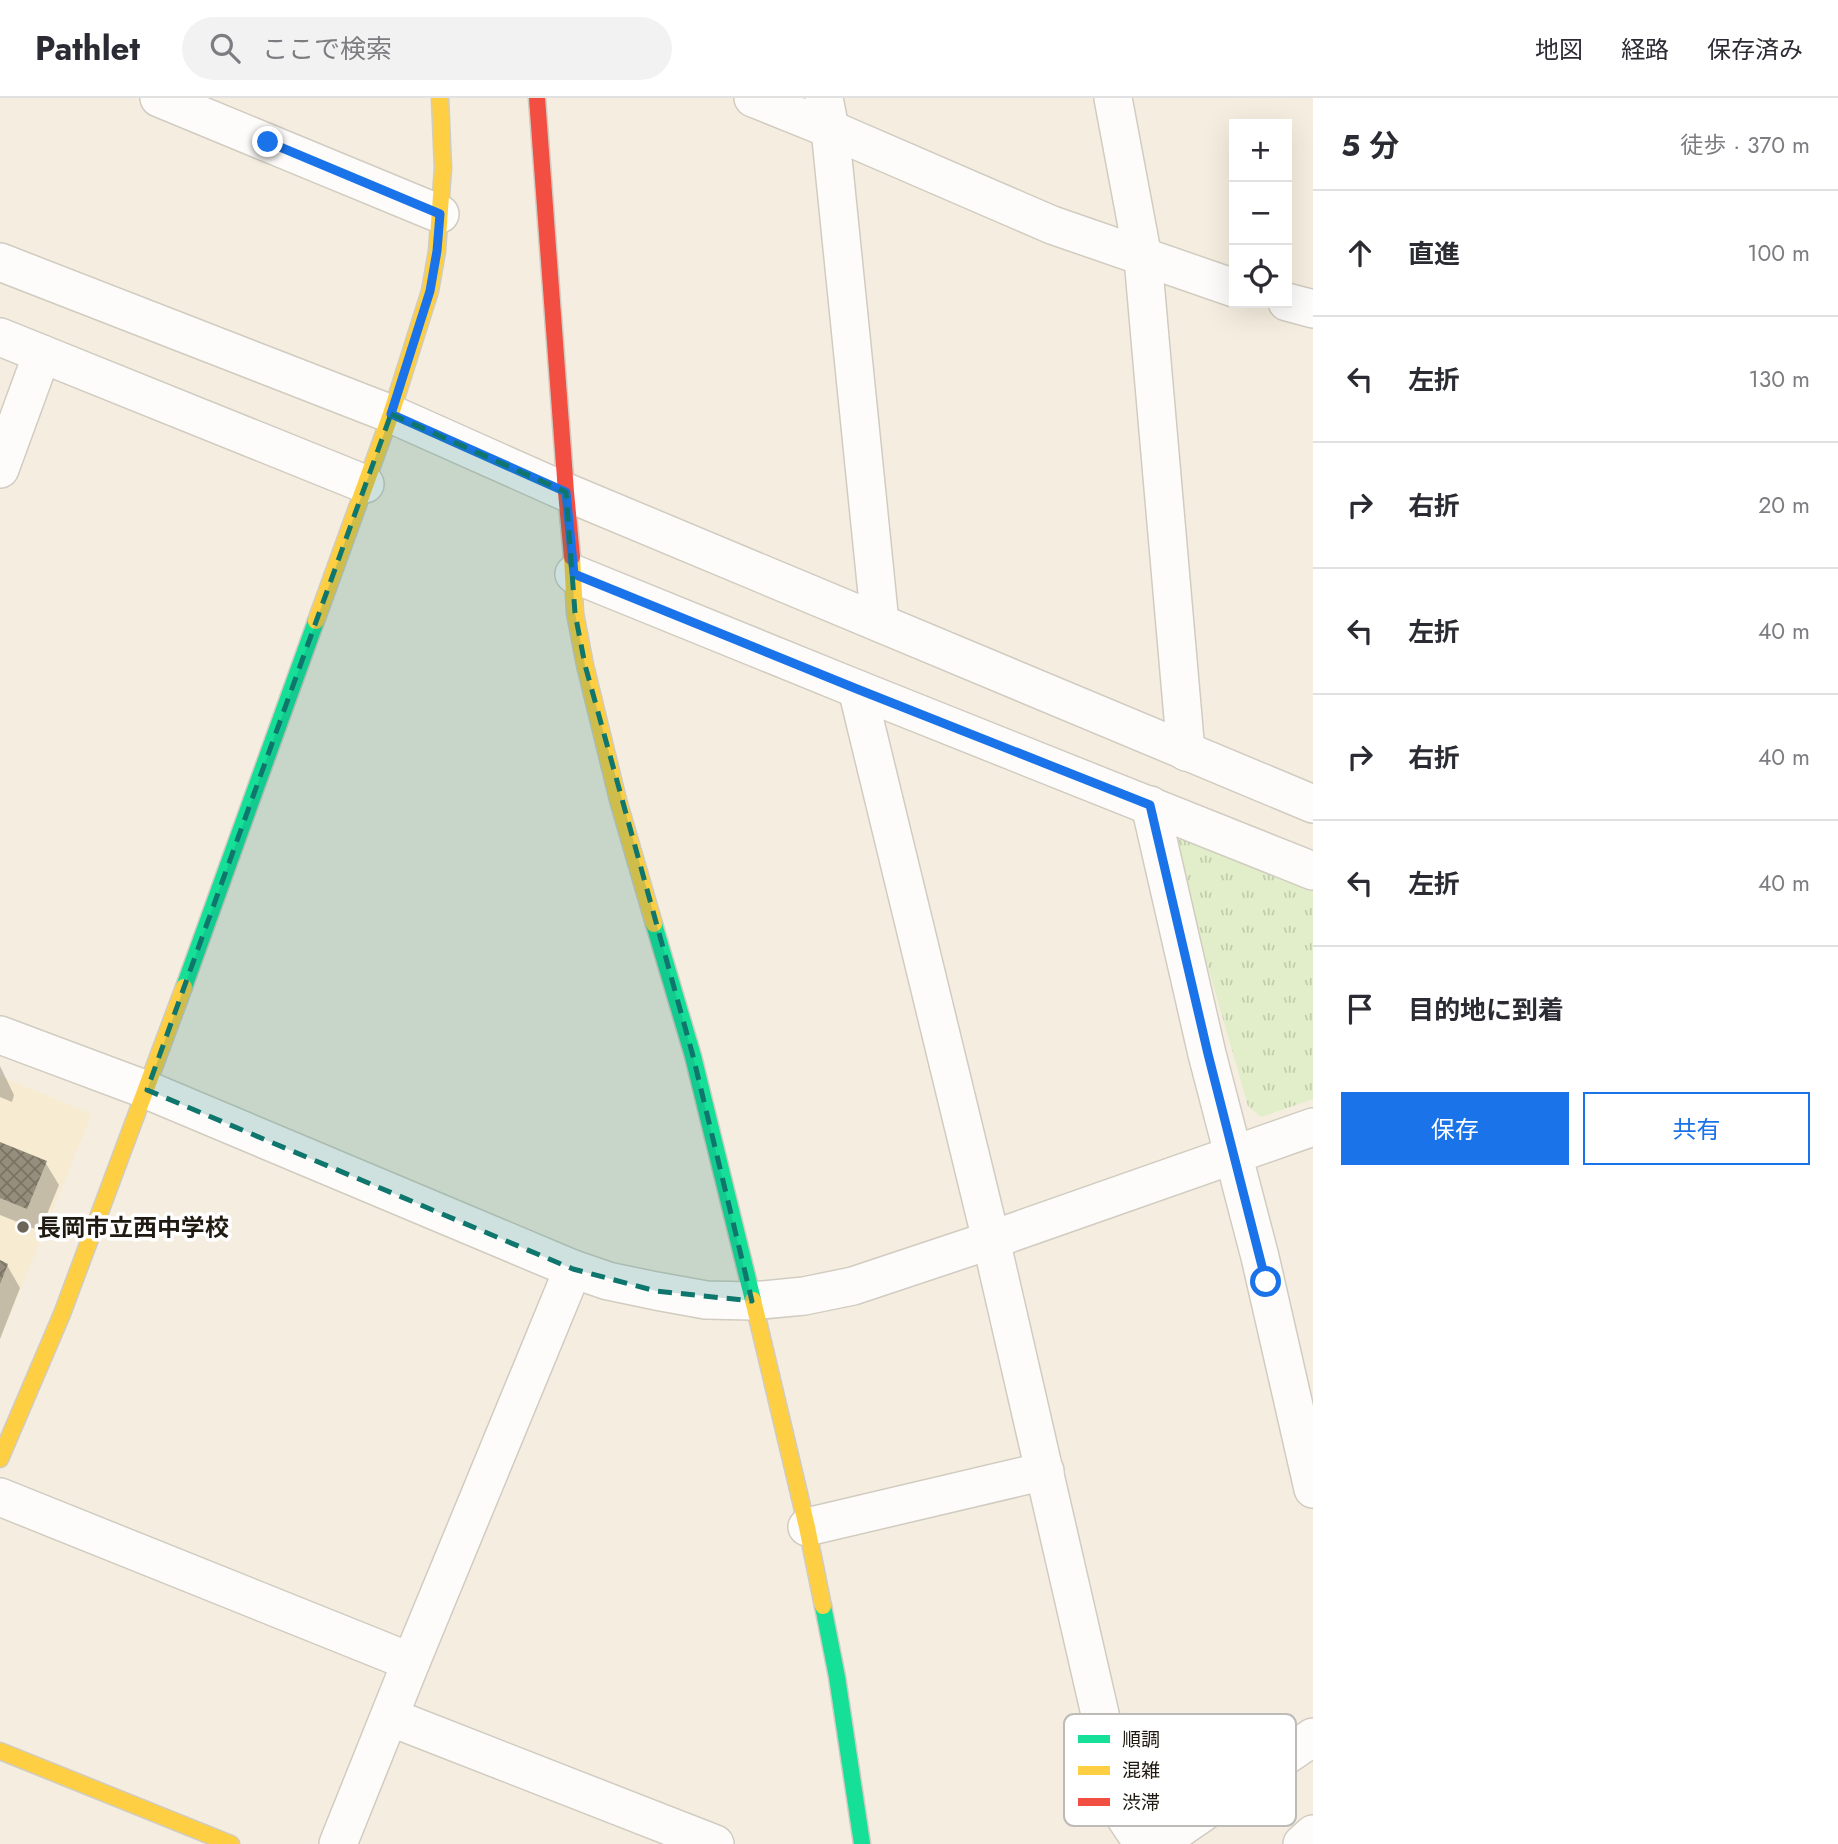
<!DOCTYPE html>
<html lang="ja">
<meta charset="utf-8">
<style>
:root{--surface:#fff;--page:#f2f2f3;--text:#2b2b33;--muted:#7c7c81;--line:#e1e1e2;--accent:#1a73e8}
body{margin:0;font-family:Jost,"Noto Sans JP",sans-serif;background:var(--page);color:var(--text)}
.controls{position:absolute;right:21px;top:21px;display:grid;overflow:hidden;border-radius:0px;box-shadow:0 7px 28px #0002}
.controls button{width:63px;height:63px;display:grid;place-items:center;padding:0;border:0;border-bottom:2px solid var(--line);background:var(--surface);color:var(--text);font:35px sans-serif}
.stop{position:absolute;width:21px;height:21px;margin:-16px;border:5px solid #1a73e8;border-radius:50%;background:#fff}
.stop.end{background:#1a73e8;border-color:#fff;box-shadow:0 2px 7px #0008}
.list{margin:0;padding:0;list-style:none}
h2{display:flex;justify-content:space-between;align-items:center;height:91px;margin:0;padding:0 28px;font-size:30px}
h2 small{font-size:23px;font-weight:400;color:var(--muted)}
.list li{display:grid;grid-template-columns:46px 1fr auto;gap:21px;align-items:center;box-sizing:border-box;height:126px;padding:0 28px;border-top:2px solid var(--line)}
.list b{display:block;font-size:26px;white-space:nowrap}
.list em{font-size:23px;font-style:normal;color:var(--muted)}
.actions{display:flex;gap:14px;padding:21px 28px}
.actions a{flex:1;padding:16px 0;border:2px solid var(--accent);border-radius:0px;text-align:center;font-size:24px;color:var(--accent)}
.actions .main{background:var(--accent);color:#fff}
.icon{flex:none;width:38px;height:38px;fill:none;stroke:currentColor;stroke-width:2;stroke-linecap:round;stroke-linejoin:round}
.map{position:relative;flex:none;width:1313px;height:1746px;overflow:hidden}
header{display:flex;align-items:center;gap:42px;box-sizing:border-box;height:98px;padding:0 35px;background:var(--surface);border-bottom:2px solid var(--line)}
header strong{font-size:33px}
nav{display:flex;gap:38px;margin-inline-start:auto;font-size:24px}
.search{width:490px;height:63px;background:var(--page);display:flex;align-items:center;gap:18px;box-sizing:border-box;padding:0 24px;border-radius:38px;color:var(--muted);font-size:26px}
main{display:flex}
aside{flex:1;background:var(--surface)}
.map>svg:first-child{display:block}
.built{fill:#f7ebd2}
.park{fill:url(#park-tufts)}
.shadow{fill:#0003}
.building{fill:url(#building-cross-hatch)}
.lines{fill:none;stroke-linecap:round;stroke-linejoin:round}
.street-casing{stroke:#d1ccc1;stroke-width:40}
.fast-casing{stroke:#d1ccc1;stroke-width:19}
.slow-casing{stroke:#d1ccc1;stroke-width:19}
.jam-casing{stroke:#d1ccc1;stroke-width:19}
.street{stroke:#fefcfa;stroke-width:37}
.fast{stroke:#16e098;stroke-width:16}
.slow{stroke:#ffcf43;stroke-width:16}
.jam{stroke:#f24e42;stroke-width:16}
.route{stroke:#1a73e8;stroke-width:9}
.marked{fill:#0f766e;fill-opacity:0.2;stroke:#0f766e;stroke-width:5;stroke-dasharray:14 9;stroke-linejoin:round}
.poi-dot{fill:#6b655a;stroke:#fff;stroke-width:2.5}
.labels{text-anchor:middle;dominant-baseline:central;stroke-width:7;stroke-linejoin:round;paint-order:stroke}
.poi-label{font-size:24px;font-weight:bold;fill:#201b12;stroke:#fff;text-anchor:start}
.key{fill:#fff;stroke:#bcbbb8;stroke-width:2}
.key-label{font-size:19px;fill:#201b12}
</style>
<header>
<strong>Pathlet</strong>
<div class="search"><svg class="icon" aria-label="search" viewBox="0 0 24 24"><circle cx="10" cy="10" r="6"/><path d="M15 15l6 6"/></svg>ここで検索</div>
<nav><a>地図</a><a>経路</a><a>保存済み</a></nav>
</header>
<main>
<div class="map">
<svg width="1313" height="1746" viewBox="0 0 1313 1746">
<defs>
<pattern id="park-tufts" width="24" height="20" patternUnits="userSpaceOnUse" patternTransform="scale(1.75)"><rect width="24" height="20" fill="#e1eec9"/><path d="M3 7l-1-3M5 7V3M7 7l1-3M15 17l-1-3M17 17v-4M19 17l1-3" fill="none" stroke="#c1ccac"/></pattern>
<pattern id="building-cross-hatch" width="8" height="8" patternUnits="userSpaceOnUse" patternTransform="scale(1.75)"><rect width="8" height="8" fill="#968e7c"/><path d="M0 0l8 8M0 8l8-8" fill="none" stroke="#7a7364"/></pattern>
</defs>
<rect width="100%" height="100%" fill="#f5eee0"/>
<polygon class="built" points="0,978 92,1016 0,1242"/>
<polygon class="park" points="1169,733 1313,792 1313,1001 1261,1019 1248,1008"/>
<g class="shadow">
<polygon points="0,968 14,997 12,1004 0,999"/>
<polygon points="0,1046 45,1064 59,1087 40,1133 0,1117"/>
<polygon points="0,1164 7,1167 20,1190 0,1241"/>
</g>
<g class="building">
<polygon points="0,1044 47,1063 27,1111 0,1100"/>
<polygon points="0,1162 8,1166 0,1186"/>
</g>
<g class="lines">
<defs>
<g id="street">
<polyline points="159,0 440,116"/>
<polyline points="753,0 830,31 1052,127 1234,190"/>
<polyline points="824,0 830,31 880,525"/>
<polyline points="1113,0 1143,160 1186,654"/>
<polyline points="0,164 391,316 566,394 1313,706"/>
<polyline points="1287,204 1313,211"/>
<polyline points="0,239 365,386"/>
<polyline points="0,371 42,256"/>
<polyline points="574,476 857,591 1313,773"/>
<polyline points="857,591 991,1142 1123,1716 1143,1746"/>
<polyline points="1150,707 1207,956 1260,1159 1313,1391"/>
<polyline points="0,937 147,992 573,1171 608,1183 656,1193 706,1202 752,1203 804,1198 853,1188 991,1142 1313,1029"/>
<polyline points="0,1399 411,1564"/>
<polyline points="807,1429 1045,1373"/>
<polyline points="390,1619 715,1746"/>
<polyline points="338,1746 411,1564 573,1171"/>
<polyline points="1157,1746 1313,1639"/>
<polyline points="1302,1746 1313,1736"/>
</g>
<g id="fast">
<polyline points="654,826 693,958 753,1202"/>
<polyline points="184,889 316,523"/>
<polyline points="823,1508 837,1579 862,1746"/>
</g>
<g id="slow">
<polyline points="572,459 575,515 585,567 618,702 654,826"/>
<polyline points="316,523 391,316 430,193 437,153 443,70 440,0"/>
<polyline points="753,1202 807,1429 823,1508"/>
<polyline points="0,1361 62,1216 184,889"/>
<polyline points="0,1653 231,1746"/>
</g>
<polyline id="jam" points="537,0 566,394 572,459"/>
</defs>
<use href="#street" class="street-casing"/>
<use href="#fast" class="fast-casing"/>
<use href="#slow" class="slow-casing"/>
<use href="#jam" class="jam-casing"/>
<use href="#street" class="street"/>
<use href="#fast" class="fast"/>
<use href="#slow" class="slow"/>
<use href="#jam" class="jam"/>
</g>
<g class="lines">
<polyline class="route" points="268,44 440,116 437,153 430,193 391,316 566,394 574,476 857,591 1150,707 1208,956 1266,1184"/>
</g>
<path class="marked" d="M391,316L566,394L575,515L585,567L693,958L752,1203L656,1193L573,1171L147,992Z"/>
<circle class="poi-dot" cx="23" cy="1129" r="7"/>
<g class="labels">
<g class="poi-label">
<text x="37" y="1129">長岡市立西中学校</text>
</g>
</g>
<rect x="1064" y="1616" width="232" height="112" rx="10" class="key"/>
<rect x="1078" y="1637" width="32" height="8" fill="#16e098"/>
<rect x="1078" y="1668" width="32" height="9" fill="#ffcf43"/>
<rect x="1078" y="1700" width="32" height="8" fill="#f24e42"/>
<g class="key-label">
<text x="1122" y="1648">順調</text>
<text x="1122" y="1679">混雑</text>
<text x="1122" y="1711">渋滞</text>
</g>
</svg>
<div class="controls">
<button>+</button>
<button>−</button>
<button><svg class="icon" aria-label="locate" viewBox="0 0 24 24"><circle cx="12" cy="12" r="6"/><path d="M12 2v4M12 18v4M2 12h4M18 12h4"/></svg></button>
</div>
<div class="stop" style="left:1266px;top:1184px"></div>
<div class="stop end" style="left:268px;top:44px"></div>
</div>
<aside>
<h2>5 分<small>徒歩 · 370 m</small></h2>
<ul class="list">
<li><svg class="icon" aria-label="ahead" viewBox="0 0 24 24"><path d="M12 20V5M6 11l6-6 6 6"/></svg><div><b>直進</b></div><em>100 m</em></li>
<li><svg class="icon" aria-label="left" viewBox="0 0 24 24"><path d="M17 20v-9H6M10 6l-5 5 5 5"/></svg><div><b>左折</b></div><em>130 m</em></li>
<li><svg class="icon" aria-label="right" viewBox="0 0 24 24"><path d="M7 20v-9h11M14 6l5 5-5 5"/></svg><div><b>右折</b></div><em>20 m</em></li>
<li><svg class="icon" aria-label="left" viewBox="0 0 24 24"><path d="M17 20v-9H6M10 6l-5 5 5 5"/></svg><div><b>左折</b></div><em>40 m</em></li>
<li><svg class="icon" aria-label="right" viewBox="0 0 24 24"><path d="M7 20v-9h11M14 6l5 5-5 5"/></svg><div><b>右折</b></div><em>40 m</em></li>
<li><svg class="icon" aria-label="left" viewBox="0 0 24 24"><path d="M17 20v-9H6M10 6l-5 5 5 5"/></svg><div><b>左折</b></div><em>40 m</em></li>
<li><svg class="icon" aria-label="arrive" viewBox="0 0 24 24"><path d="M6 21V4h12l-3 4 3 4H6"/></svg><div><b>目的地に到着</b></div></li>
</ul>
<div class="actions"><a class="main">保存</a><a>共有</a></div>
</aside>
</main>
